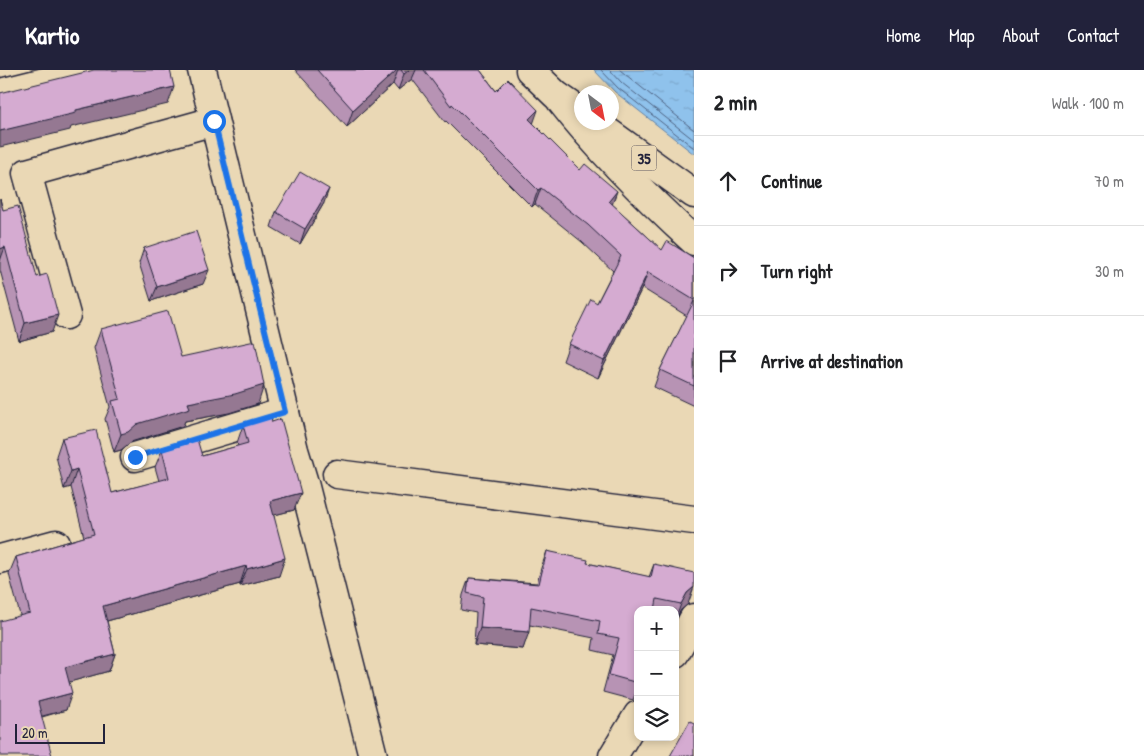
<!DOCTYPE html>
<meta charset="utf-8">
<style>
:root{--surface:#fff;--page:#f6f6f6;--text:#202124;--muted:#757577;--line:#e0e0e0;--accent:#22223b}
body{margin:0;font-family:"Patrick Hand",sans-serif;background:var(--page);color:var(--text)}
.controls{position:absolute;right:15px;bottom:15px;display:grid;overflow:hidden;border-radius:10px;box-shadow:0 2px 8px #0003}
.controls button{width:45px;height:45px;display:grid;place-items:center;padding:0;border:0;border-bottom:1px solid var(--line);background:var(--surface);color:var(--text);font:25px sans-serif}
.compass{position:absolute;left:574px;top:15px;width:45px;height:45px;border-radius:50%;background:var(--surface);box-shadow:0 2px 8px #0003;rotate:148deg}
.scale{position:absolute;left:15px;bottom:12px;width:90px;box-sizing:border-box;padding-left:5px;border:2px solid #22223b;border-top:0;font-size:14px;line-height:18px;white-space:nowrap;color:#22223b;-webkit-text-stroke:4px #ead8b5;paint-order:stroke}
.stop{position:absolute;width:15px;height:15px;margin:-11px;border:4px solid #1a73e8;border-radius:50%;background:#fff}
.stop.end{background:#1a73e8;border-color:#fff;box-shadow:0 1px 5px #0008}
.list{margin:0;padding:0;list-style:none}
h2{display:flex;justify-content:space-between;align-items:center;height:65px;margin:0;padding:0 20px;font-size:21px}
h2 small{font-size:16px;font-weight:400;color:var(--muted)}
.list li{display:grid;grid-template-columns:32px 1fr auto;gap:15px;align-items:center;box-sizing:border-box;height:90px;padding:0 20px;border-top:1px solid var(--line)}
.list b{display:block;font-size:19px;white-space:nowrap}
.list em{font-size:16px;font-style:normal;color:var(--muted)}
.icon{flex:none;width:28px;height:28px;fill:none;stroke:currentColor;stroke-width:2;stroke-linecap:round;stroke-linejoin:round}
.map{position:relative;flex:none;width:694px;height:686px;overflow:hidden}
header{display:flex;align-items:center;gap:30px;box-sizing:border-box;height:70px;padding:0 25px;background:var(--accent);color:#fff}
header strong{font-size:24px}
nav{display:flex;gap:28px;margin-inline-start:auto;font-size:18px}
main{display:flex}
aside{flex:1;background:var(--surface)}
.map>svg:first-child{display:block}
.water{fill:url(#water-ripples);stroke:#6382a5}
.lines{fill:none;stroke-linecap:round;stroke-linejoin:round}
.shore{stroke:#4e6282;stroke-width:1}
.minor-casing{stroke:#22223b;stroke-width:31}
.primary-casing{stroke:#22223b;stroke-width:31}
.minor{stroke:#ead8b5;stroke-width:28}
.primary{stroke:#ead8b5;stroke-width:28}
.wall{fill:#b793b4;stroke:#22223b}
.shaded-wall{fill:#957892;stroke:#22223b}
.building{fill:#d5abd1;stroke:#22223b}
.route{stroke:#1a73e8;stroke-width:6}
.labels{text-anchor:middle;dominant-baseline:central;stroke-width:4;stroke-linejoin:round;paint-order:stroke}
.shield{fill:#ead8b5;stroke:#5e5960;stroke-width:1}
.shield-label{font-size:15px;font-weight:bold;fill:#22223b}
</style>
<header>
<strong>Kartio</strong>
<nav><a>Home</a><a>Map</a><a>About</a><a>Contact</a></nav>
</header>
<main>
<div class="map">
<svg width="694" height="686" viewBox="0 0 694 686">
<defs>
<pattern id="water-ripples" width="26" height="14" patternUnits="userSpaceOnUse" patternTransform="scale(1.25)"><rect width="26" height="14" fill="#8fc2ec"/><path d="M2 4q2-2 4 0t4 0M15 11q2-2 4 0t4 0" fill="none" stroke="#7ba6cb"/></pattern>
</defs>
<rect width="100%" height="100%" fill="#ead8b5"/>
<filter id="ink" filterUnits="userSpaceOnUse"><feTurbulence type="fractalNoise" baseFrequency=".02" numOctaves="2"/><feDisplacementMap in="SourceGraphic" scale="10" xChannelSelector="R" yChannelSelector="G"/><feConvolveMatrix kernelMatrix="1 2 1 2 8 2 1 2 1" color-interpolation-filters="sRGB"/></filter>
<g filter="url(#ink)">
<polygon class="water" points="594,0 694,0 694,84 615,22"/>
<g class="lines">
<g class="shore">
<polyline points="601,0 618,18 694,78"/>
<polyline points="610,0 622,13 694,70"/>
<polyline points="620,0 694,60"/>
</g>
<defs>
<g id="minor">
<polyline points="202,0 294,380 304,413 373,686"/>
<polyline points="0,23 93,0"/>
<path d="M561,31C601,82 646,127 694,171"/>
<polyline points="66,245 27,103 214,51"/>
<polyline points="135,387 285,342"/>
<polyline points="337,404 694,450"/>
<polyline points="0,489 56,474"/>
<polyline points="675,583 694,548"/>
<polyline points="613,686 638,645"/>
</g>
<g id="primary">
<polyline points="530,0 556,25 582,43"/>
<polyline points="594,52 694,124"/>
</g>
</defs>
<use href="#minor" class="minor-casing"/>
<use href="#primary" class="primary-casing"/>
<use href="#minor" class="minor"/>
<use href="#primary" class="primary"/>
</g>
<g class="wall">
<polygon points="295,0 480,0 496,21 533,54 612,134 662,180 694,188 694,336 654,317 660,300 687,246 642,218 598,308 563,291 569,274 597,233 613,201 582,172 535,134 532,137 446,51 445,52 412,9 398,20 393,14 347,57"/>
<polygon points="0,129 3,140 37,207 52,262 19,271 0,200"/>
<polygon points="324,133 300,174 271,157 276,142"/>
<polygon points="144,178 203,214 151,231 139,193"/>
<polygon points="101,259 181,287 258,334 229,343 185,351 183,356 131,372 121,380 114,382 105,349 110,337 94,278"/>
<polygon points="243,355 294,440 274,445 279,506 240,516 240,514 107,551 115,584 109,601 69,612 66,640 42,647 0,686 20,545 9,504 16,487 84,467 71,417 64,419 56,386 62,368 112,423 159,411 155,397 162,380 202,386 238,376 237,373"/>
<polygon points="547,481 587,493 649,507 654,494 688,534 681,540 675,550 675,540 638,540 638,617 633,630 603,622 613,585 592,580 594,568 530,555 523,579 474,575 476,543 461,540 463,525 469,508 537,513 541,498"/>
</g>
<g class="shaded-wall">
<polygon points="397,0 398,0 393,14 347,57 353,40"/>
<polygon points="409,0 416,0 412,9 398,20 404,4"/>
<polygon points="174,17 168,34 71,57 70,60 0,77 0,61 76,40"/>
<polygon points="538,40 532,57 529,49"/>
<polygon points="541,118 535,134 532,137 538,120"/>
<polygon points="329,119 324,133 300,174 305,159"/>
<polygon points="617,121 611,138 609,131"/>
<polygon points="5,177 0,191 0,179"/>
<polygon points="209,200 203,214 151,231 157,217"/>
<polygon points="648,202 642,218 598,308 604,291"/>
<polygon points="58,245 52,262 19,271 25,253"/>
<polygon points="264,315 258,334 229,343 185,351 183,356 131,372 121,380 114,382 121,364 137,354 188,333"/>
<polygon points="77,399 71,417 64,419 71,401"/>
<polygon points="301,423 294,440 263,448 270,431"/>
<polygon points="285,488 279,506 240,516 247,499"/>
<polygon points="246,496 240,514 96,554 103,536"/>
<polygon points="694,517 688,534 681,540 675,550 681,534 687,523"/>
<polygon points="480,558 529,562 523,579 474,575"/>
<polygon points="115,584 109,601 59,615 65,597"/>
<polygon points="72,623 66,640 31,649 38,632"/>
</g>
<g class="building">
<polygon points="94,0 170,0 174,17 76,40 76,43 0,61 0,23"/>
<polygon points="317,0 397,0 353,40"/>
<polygon points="401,0 409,0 404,4"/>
<polygon points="424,0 480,0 496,21 508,9 538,40 529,49 580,100 585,94 617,121 609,131 662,180 667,171 694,188 694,230 648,202 604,291 569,274 591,229 597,233 621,186 588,155 541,118 538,120 452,34 451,36"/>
<polygon points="300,102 329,119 305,159 276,142"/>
<polygon points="0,129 3,140 18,136 37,207 47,204 58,245 25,253 5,177 0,179"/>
<polygon points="196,161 209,200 157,217 144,178"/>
<polygon points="694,231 694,316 660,300"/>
<polygon points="168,241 181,287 255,271 264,315 235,324 188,333 190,338 137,354 128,362 121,364 112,331 120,329 101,259"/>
<polygon points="271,347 272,352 281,349 301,423 270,431 285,488 247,499 246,496 103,536 115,584 65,597 72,623 38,632 52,686 0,686 0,551 30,543 16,487 94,464 77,399 71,401 62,368 96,360 112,423 169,408 162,380 197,369 202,386 248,373 243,355"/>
<polygon points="547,481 588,490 587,493 651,507 654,494 694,503 694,517 687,523 681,534 657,529 655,540 638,540 638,613 609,605 619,568 598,564 600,551 531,537 529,562 480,558 483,527 467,523 469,508 539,514"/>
<polygon points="690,651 694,653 694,686 670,686"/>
</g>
</g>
<g class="lines" filter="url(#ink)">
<polyline class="route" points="135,387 285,342 214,51"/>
</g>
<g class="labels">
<rect class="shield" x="631.5" y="75.5" width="25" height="25" rx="4"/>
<g class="shield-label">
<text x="644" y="88">35</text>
</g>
</g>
</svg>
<div class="controls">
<button>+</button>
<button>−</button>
<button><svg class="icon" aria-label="layers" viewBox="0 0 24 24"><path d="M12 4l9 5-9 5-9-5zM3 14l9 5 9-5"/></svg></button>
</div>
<svg class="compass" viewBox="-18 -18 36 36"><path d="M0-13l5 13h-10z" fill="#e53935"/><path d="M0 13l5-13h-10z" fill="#757577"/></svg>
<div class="scale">20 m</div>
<div class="stop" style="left:214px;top:51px"></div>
<div class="stop end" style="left:135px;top:387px"></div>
</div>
<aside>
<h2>2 min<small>Walk · 100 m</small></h2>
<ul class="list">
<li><svg class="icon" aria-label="ahead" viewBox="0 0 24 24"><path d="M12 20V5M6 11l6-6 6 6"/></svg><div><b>Continue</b></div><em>70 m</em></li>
<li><svg class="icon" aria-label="right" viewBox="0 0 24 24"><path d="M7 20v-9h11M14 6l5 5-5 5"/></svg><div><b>Turn right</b></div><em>30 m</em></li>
<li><svg class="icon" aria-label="arrive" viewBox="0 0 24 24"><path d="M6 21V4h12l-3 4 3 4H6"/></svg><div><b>Arrive at destination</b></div></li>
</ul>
</aside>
</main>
